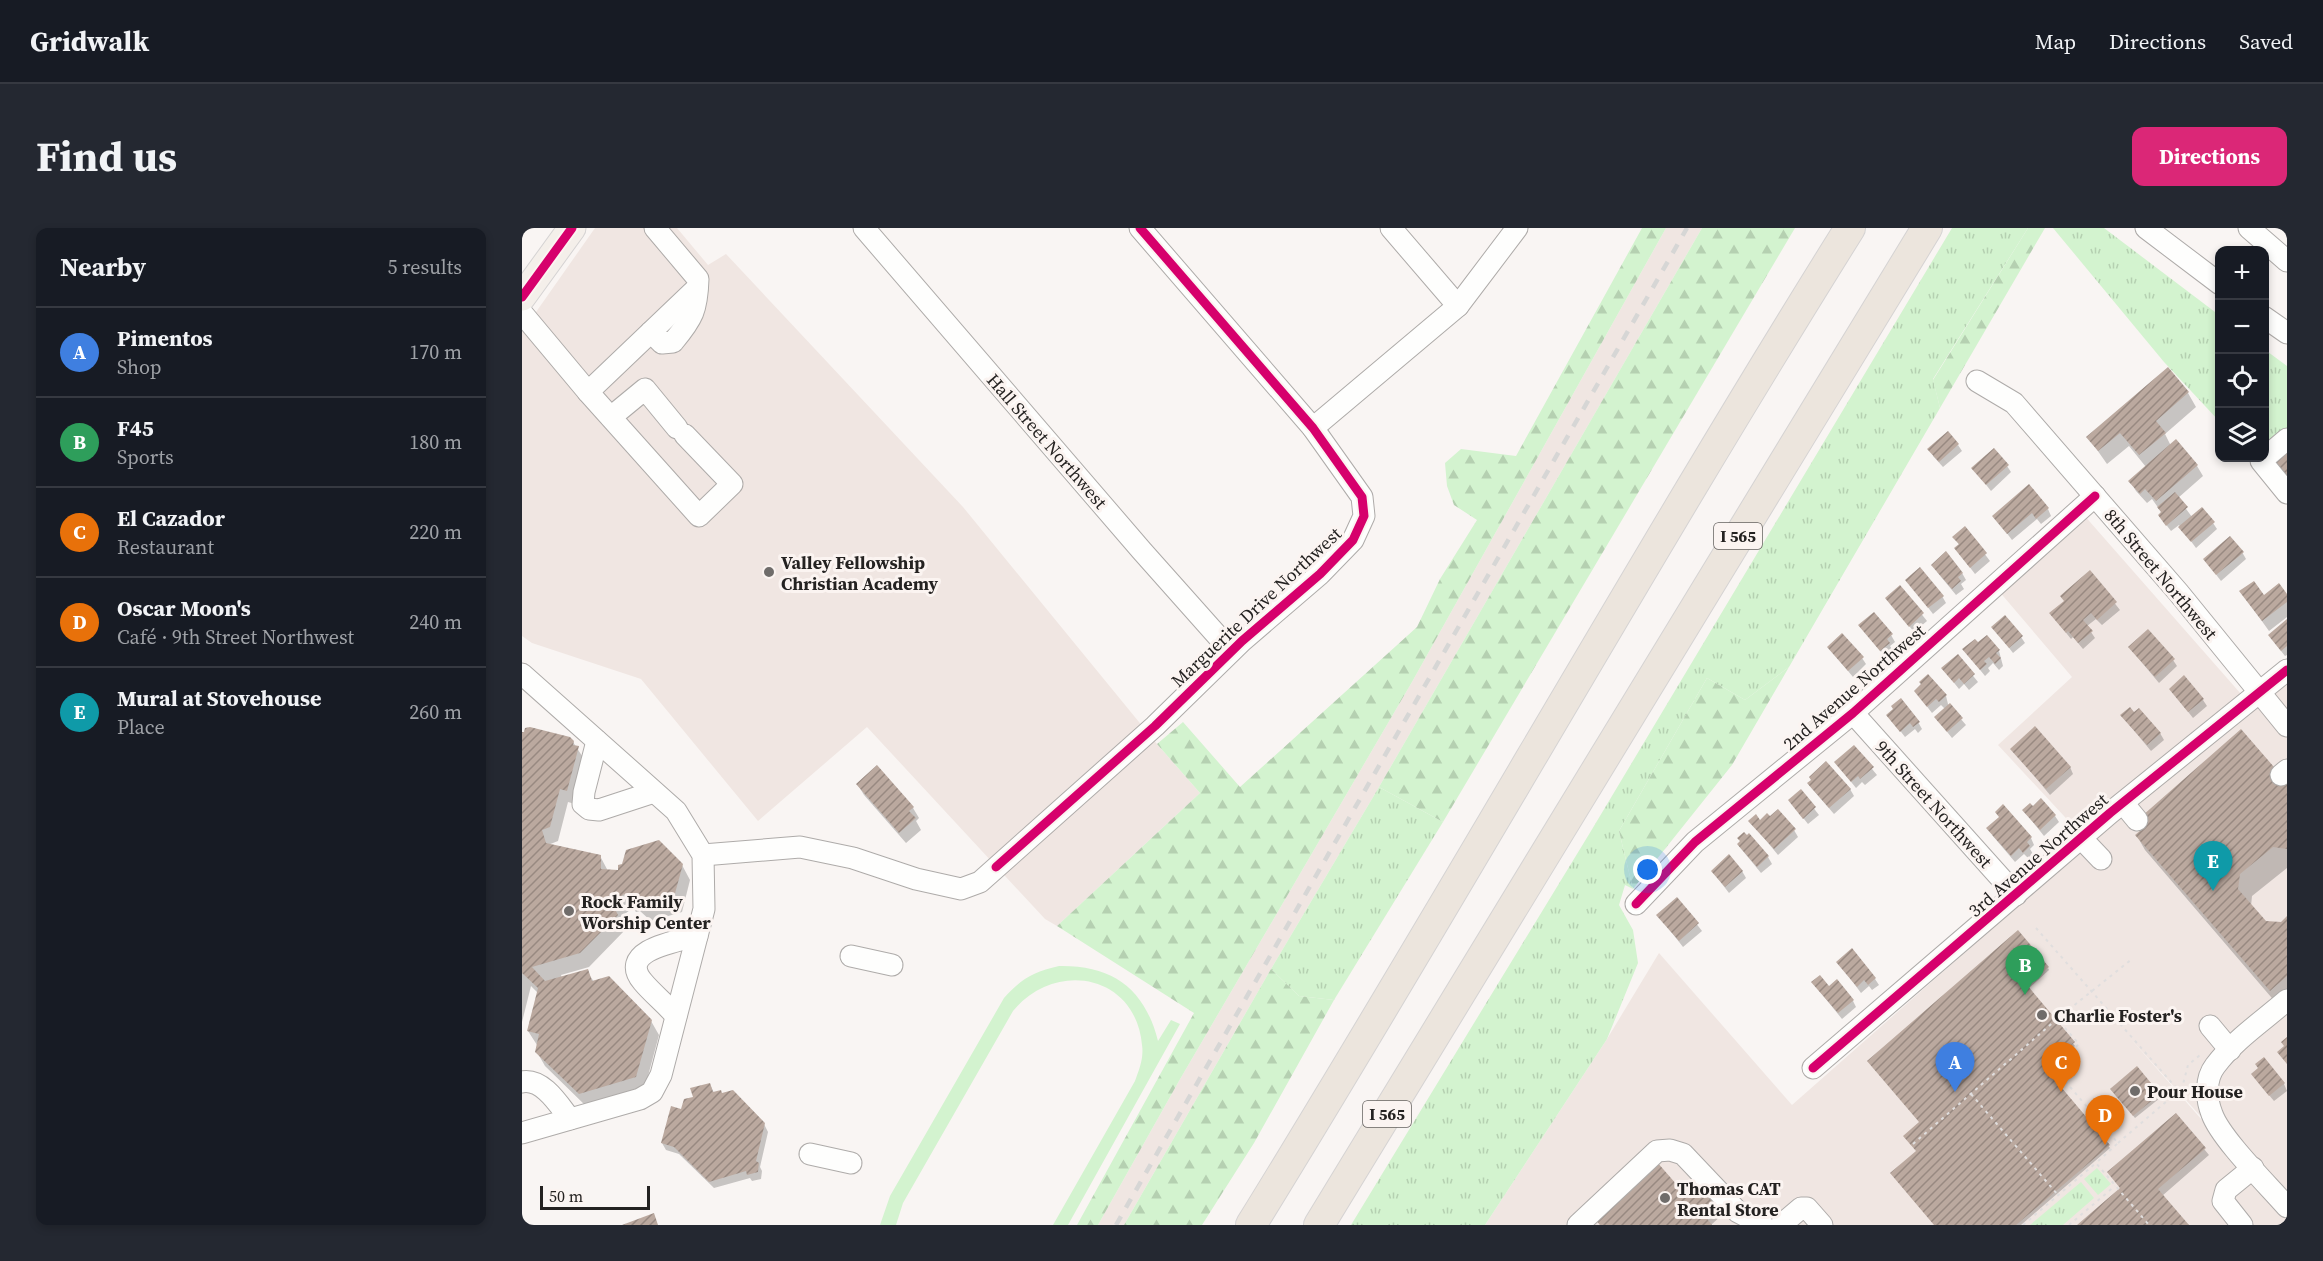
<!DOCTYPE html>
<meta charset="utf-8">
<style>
:root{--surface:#171b24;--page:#242831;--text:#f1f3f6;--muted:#9ea1a6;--line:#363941;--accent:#db2777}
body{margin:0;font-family:"Source Serif 4",serif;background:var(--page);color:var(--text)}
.controls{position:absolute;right:18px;top:18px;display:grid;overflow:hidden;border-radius:12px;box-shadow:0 3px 9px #0003}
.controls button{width:54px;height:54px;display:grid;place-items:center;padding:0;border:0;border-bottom:2px solid var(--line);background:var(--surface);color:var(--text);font:30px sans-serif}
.scale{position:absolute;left:18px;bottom:15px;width:110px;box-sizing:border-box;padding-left:6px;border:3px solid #242221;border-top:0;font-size:16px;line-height:21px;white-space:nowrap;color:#242221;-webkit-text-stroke:4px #fbf4f1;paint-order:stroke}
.you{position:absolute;left:1126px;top:642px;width:21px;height:21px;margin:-15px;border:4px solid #fff;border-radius:50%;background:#1a73e8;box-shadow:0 0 0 9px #1a73e833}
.badge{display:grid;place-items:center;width:39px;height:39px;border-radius:50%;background:var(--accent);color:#fff;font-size:20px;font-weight:700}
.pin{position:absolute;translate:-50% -50px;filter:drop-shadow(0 2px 3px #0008)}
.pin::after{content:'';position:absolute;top:32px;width:21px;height:18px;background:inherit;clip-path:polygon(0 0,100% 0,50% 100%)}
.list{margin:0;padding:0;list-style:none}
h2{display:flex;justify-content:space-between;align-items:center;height:78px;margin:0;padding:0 24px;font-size:26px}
h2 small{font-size:20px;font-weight:400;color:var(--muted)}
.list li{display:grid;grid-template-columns:39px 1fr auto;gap:18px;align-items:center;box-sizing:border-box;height:90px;padding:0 24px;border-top:2px solid var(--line)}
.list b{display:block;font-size:22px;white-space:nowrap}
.list p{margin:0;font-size:20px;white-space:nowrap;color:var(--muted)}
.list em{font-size:20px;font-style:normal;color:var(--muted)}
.icon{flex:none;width:33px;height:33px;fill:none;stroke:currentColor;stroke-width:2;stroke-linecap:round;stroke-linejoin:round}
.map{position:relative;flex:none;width:1765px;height:997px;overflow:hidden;border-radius:12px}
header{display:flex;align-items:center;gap:36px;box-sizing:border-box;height:84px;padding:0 30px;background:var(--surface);border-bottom:2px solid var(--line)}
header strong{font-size:28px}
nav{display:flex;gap:33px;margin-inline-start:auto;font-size:21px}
.intro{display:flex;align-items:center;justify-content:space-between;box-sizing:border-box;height:144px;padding:0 36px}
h1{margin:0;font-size:42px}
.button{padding:15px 27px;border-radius:12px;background:var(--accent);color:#fff;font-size:21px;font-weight:700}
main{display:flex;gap:36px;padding:0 36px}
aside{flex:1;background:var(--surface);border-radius:12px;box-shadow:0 3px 9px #0003}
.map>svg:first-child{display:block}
.built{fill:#f0e6e2;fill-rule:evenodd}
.grass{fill:url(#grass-tufts)}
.forest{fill:url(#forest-firs)}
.garden{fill:#d3f3cf}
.shadow{fill:#0003}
.building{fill:url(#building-hatch)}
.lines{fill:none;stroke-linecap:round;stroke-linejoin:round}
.minor-casing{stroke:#aeaba9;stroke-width:23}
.major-casing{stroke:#d5d3d3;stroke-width:29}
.highway-casing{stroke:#d5d3d3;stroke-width:32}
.path{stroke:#e0dede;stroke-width:2;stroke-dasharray:3 4.5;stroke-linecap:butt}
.minor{stroke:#fefefd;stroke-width:21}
.major{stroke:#f4efea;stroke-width:27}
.highway{stroke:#ece5dd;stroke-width:30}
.rail{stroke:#d6d6d5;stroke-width:4.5;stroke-dasharray:10 10;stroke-linecap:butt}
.cycleway-casing{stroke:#fbf4f1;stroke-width:13}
.cycleway{stroke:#d6006c;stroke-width:9}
.poi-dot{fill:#6f6c6a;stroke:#fbf4f1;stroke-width:2}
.labels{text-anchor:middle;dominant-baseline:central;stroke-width:6;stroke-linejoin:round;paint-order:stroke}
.shield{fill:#fbf4f1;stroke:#64615f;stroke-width:1.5}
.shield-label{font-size:16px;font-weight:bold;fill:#242221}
.street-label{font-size:18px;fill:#242221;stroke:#fbf4f1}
.poi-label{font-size:18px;font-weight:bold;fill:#242221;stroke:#fbf4f1;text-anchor:start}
</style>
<header>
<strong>Gridwalk</strong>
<nav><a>Map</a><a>Directions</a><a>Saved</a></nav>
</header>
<div class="intro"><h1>Find us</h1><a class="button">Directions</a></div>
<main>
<aside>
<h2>Nearby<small>5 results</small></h2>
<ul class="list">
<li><span class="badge" style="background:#3f7fe0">A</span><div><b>Pimentos</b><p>Shop</p></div><em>170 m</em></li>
<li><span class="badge" style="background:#2e9e5b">B</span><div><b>F45</b><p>Sports</p></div><em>180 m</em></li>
<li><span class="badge" style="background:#e8710a">C</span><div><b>El Cazador</b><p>Restaurant</p></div><em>220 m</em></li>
<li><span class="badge" style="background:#e8710a">D</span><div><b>Oscar Moon's</b><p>Café · 9th Street Northwest</p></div><em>240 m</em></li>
<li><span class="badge" style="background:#0f9aa8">E</span><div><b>Mural at Stovehouse</b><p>Place</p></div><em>260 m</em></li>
</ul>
</aside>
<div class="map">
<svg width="1765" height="997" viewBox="0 0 1765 997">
<defs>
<pattern id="grass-tufts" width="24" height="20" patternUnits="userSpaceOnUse" patternTransform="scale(1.5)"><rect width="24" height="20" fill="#d3f3cf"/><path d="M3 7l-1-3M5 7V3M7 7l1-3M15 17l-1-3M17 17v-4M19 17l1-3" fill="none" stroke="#b5d0b1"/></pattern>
<pattern id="forest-firs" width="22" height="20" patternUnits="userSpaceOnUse" patternTransform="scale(1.5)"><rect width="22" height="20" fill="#d3f3cf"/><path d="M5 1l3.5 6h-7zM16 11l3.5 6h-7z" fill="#b5d0b1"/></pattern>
<pattern id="building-hatch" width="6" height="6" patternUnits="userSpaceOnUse" patternTransform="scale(1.5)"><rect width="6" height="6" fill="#bba99f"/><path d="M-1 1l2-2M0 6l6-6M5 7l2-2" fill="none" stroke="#988981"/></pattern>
</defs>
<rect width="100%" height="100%" fill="#f9f5f3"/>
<g class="built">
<polygon points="73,0 155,0 186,37 204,26 441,279 635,516 678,565 535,698 523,691 345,499 236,593 119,451 10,415 0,408 0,104"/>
<polygon points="1144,0 1180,0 857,559 749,741 602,997 576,997 657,853 890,454"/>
<path d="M1561,286L1719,466L1765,430V997H963L1085,811L1137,725L1270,877L1567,615L1476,517L1550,449L1476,362ZM1607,809L1746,963L1695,909Z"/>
</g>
<g class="grass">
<polygon points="1430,0 1506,0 1411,151 1418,180 1267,439 1223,472 1185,450 1097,603 1111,661 1103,657 1097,677 1111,702 1116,735 1085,811 963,997 829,997 1069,603"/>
<polygon points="1531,0 1582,0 1697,87 1697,193 1642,134"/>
<polygon points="1742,121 1765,138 1765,202 1742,223"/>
<polygon points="857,559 921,594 812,772 777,768 749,741"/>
<polygon points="1575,940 1589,956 1576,967 1562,951"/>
<polygon points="1559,954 1572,970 1541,997 1508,997"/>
</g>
<g class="forest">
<polygon points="1120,0 1144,0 890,454 657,853 576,997 555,997 672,785 535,698 678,565 635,516 661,494 718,559 895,399 918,351 955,292 932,277 925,258 923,235 939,221 994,228"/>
<polygon points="1180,0 1273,0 921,594 857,559"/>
<polygon points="1506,0 1523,0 1418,180 1411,152"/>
<polygon points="1267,439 1210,537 1111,661 1097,603 1185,450 1223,472"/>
<polygon points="749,741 777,768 812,772 732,915 680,997 602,997"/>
</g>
<path class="garden" d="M537,738C591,737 623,761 636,813L649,792L658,796L546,997H531L613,853C617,842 622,830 620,817C614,747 534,731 491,783L381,975L374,997H358L368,968L482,770C499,751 511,744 537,738Z"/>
<g class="shadow">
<polygon points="1646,141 1666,165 1674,179 1643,206 1649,218 1675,238 1681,248 1656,270 1670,289 1691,295 1695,301 1674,320 1657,297 1649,303 1642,294 1640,285 1630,271 1625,275 1614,263 1608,253 1624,239 1607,218 1585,236 1566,209"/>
<polygon points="1436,217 1440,223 1421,239 1411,228"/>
<polygon points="1485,238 1489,244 1469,263 1451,240"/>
<polygon points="1526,281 1529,288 1519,296 1515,291 1490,312 1472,288"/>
<polygon points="1443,300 1468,333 1453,346 1434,321 1438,318 1432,309"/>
<polygon points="1720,324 1724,331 1699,353 1683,332"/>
<polygon points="1415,344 1440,345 1444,352 1439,356 1442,361 1434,367"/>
<polygon points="1568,344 1598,382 1580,397 1574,391 1565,398 1573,410 1561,421 1551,409 1549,411 1529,386 1543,374"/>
<polygon points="1385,352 1420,368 1424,375 1411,386"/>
<polygon points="1378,359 1405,393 1392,404 1365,370"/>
<polygon points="1719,364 1742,369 1765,368 1765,389 1747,403"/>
<polygon points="1765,393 1765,427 1763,428 1752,414"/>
<polygon points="1338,397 1369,407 1373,414 1368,418 1371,423 1363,429"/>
<polygon points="1471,399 1499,409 1503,415 1491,425"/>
<polygon points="1464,409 1477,423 1481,438 1477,442 1471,435 1466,440 1468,443 1463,448 1442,422 1456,417"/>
<polygon points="1607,419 1651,432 1655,438 1637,455"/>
<polygon points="1307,420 1340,430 1344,436 1331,449"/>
<polygon points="1435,428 1456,454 1447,462 1442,456 1437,461 1421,441"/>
<polygon points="1406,448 1424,468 1426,476 1444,497 1430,510 1414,490 1423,481 1419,477 1410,485 1394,464"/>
<polygon points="1648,461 1681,472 1685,478 1671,490"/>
<polygon points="1366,487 1396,494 1400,501 1396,505 1393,501 1383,509"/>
<polygon points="1600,488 1638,505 1642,512 1629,523"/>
<polygon points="0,505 51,514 64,534 53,576 46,574 36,613 26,617 78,628 86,643 160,637 168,652 160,684 129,693 118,683 114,684 111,680 97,690 103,702 67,739 39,747 40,750 65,743 72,754 129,793 137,807 122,863 66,880 23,838 15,824 15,817 6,803 16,765 9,758 0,794"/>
<polygon points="1332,519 1355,547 1343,557 1340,554 1334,560 1314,535"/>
<polygon points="1490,521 1548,539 1551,546 1528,567"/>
<polygon points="1286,556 1328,561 1332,568 1312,586"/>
<polygon points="1765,556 1765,640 1730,668 1729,678 1743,694 1759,695 1765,690 1765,780 1761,783 1623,622 1615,608 1619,604 1614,595"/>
<polygon points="336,557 391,580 397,590 394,593 399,602 384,615 342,567"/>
<polygon points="1279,564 1297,587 1286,596 1268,573"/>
<polygon points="1511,580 1533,588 1537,594 1522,608 1502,583"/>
<polygon points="1228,593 1272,602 1276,609 1256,627"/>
<polygon points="1470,607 1509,610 1512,617 1508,621 1511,626 1506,630 1502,626 1493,634"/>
<polygon points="1216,617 1246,629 1250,636 1239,645"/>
<polygon points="1190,643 1220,643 1224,650 1207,665"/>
<polygon points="1155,671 1180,703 1161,719 1136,687"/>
<polygon points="1316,734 1353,751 1357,757 1350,762 1347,758 1339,765"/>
<polygon points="1526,740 1527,742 1506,761 1553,818 1523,843 1588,920 1499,997 1413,997 1395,923 1399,894 1348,836"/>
<polygon points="1291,755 1331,773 1334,779 1320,791"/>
<polygon points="1735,853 1762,856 1765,863 1752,873"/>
<polygon points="188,856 192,865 200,866 242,896 246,904 238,939 240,943 239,951 230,953 228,950 192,960 157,926 144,922 140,915 161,883"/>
<polygon points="1592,864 1637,867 1638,870 1613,890"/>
<polygon points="1654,887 1687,927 1640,968 1665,997 1557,997 1599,961 1587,944"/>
<polygon points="1195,976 1201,986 1189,997 1078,997 1074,990"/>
</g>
<g class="building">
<polygon points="1646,139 1667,164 1634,193 1644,205 1617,227 1598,205 1576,223 1564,209"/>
<polygon points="1426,203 1437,216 1417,234 1405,221"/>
<polygon points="1654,211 1676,237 1634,273 1623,261 1618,266 1606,253"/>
<polygon points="1765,215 1765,253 1746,232"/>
<polygon points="1472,220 1487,237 1464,257 1449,240"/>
<polygon points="1507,256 1527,280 1514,291 1510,285 1485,306 1470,288"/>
<polygon points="1653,264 1666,279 1644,298 1636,287 1639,284 1635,279"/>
<polygon points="1680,279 1693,294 1669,314 1656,299"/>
<polygon points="1443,298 1465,325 1448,340 1432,320 1437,316 1430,309"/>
<polygon points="1708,308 1722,324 1694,347 1681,331"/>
<polygon points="1424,323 1441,345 1436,349 1439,353 1430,361 1409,337"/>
<polygon points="1398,339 1422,368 1406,380 1383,352"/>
<polygon points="1568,342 1595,374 1575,392 1569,385 1561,392 1571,403 1556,415 1546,403 1544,405 1527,385 1542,373 1538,368"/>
<polygon points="1732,353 1742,367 1757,355 1765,366 1765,374 1740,393 1717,363"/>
<polygon points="1378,357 1402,385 1387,399 1363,370"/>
<polygon points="1352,384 1371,406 1365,411 1368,415 1358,423 1336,397"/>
<polygon points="1483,387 1501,408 1487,420 1469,399"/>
<polygon points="1765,391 1765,418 1759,423 1746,407"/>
<polygon points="1626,401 1653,431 1633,449 1606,419"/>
<polygon points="1320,405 1342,429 1326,443 1305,419"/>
<polygon points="1465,407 1478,422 1474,425 1479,430 1473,436 1467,429 1462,433 1465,436 1458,442 1440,421 1453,411 1456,414"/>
<polygon points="1436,426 1453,446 1442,456 1437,450 1432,455 1419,440"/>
<polygon points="1406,446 1425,467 1417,474 1414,471 1405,479 1392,463 1399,456 1397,454"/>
<polygon points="1662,447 1682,471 1666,484 1647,461"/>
<polygon points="1379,470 1398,494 1391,499 1388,495 1378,504 1364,487 1371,481 1369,478"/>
<polygon points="1428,475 1441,490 1425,504 1412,489"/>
<polygon points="1608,479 1612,484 1617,480 1639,505 1625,517 1598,487"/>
<polygon points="1513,498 1549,539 1524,561 1488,521"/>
<polygon points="8,499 48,509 52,513 51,517 57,518 45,563 38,561 28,599 20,602 24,615 79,627 79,641 96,642 96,637 100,636 104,622 137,612 161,636 152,669 120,679 109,669 104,671 102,666 90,675 96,687 58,725 10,739 23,753 66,741 70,753 87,748 130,792 114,849 57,866 13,824 17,806 5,803 16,760 0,745 0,504 2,504 3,500"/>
<polygon points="1719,501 1765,554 1765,621 1751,619 1718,646 1716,661 1744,693 1759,694 1765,688 1765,748 1748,763 1613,607 1619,602 1612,595"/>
<polygon points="1332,517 1352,539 1338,551 1336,548 1329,554 1312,534"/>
<polygon points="1304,533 1329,561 1307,580 1285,555 1289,552 1287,549"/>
<polygon points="355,537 392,579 387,583 394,590 377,605 334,556"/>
<polygon points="1279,561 1294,579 1281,591 1266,572"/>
<polygon points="1519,570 1534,587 1518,602 1500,582 1508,575 1511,578"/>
<polygon points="1481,576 1510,609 1505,614 1508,618 1501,625 1497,620 1489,628 1464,600 1477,589 1473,584"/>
<polygon points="1256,581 1274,601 1252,621 1226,593 1234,586 1238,592 1245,585 1248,588"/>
<polygon points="1222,604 1225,607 1227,605 1247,628 1235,639 1215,616 1218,613 1215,610"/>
<polygon points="1207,626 1221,643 1203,659 1189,643"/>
<polygon points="1155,669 1177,695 1157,713 1134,687"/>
<polygon points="1496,702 1527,739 1505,757 1553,814 1523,840 1588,917 1494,997 1412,997 1368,945 1394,923 1381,908 1397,894 1345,833"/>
<polygon points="1330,720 1354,750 1346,757 1342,752 1335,759 1314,734"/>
<polygon points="1298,747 1307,758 1315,751 1332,772 1316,785 1289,754"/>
<polygon points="1765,809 1765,836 1755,824 1762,818 1759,814"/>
<polygon points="1742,829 1763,855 1747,868 1729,846 1736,840 1733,836"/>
<polygon points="1615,838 1638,866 1611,888 1588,861"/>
<polygon points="188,855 191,864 199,862 200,865 211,862 243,895 234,933 237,935 236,944 225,947 224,943 187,954 152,919 139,915 149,878 159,881 162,871 171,869 168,860"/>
<polygon points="1654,885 1684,920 1636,961 1667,997 1555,997 1598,960 1585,944"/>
<polygon points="1135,934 1162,965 1176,952 1196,975 1182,987 1190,997 1078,997 1072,990"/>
<polygon points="132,985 136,997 100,997"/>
</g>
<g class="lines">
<defs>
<g id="minor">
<polyline points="342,0 620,323 709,423"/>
<polyline points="869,0 936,78"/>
<polyline points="1624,0 1698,56"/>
<polyline points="1727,0 1765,33"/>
<polyline points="0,85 66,164 177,288 210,256 163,207"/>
<polyline points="1742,89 1765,105"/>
<path d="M129,104L140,115L151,114C171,90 175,82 176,51L133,0"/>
<polyline points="1455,153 1492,175 1656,364 1765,498"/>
<polyline points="66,164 175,60"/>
<polyline points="89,189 123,161 155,200"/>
<polyline points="791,200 936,78 995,0"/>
<polyline points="1765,211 1739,233 1765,265"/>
<polyline points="0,446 154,583 181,627 182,681 139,847 130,864 118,871 0,905"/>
<polyline points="1331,485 1494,667"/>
<polyline points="75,513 62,564 61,576 67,581 77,582 132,564"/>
<polyline points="1759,547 1765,542"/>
<polyline points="1601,575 1615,592"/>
<polyline points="1559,610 1579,631"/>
<polyline points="181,627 278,619 331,630 394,651 439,661 458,654 633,498 720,413 798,346 831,312 842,288 840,269 791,200 618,0"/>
<polyline points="1114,676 1173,614 1331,485 1573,268"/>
<polyline points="329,728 370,737"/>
<path d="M1765,772C1741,793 1712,812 1693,838C1683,851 1684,871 1690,886C1699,911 1746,957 1765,979"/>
<path d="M154,788C144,776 131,766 121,754C94,722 156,713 175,708"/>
<polyline points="1688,798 1708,822"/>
<polyline points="1291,840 1588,585 1765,442"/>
<path d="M0,854C21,850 37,877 48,891"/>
<polyline points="288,926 329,935"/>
<polyline points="1056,997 1135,923 1148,922 1161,926 1216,984 1241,997"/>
<polyline points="1259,997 1279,980 1285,980 1300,997"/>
<polyline points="1720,997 1701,973 1704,962 1731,940"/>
</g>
<polyline id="major" points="0,69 50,0"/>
<g id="highway">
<path d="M729,997C933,667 1122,329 1328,0"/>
<polyline points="797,997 1405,0"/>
</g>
</defs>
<use href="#minor" class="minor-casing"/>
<use href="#major" class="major-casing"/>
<use href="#highway" class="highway-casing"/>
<g class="path">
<polyline points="1514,700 1657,863"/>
<polyline points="1535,791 1610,731"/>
<polyline points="1449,866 1536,967"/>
<polyline points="1596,915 1660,860 1666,837 1678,827"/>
<polyline points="1391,916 1535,791 1557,816 1531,839 1596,915 1574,935"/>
<polyline points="1501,997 1574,935 1627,997"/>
<polyline points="1547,997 1593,958"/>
</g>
<use href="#minor" class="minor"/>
<use href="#major" class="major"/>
<use href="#highway" class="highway"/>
<polyline class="rail" points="594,997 1165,0"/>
<defs>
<g id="cycleway">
<polyline points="0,69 50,0"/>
<polyline points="474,639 633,498 720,413 798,346 831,312 842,288 840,269 791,200 618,0"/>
<polyline points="1114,676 1173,614 1331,485 1573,268"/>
<polyline points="1291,840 1588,585 1765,442"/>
</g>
</defs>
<use href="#cycleway" class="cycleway-casing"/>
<use href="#cycleway" class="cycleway"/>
</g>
<g class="poi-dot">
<circle cx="247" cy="344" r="6"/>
<circle cx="47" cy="683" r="6"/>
<circle cx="1520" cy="787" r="6"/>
<circle cx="1613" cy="863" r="6"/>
<circle cx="1143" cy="970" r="6"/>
</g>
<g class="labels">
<g class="shield">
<rect x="1192" y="295" width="48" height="26" rx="4.5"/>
<rect x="841" y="873" width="48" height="26" rx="4.5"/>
</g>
<g class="shield-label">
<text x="1216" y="308">I 565</text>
<text x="865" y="886">I 565</text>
</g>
<g class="street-label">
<text transform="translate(525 213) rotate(49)">Hall Street Northwest</text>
<text transform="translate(1639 346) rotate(50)">8th Street Northwest</text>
<text transform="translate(734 379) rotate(-43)">Marguerite Drive Northwest</text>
<text transform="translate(1332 459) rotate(-41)">2nd Avenue Northwest</text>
<text transform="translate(1412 576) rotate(48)">9th Street Northwest</text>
<text transform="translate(1516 627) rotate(-41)">3rd Avenue Northwest</text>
</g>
<g class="poi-label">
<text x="259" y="334">Valley Fellowship<tspan x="259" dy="21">Christian Academy</tspan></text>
<text x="59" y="673">Rock Family<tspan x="59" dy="21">Worship Center</tspan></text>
<text x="1532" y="787">Charlie Foster's</text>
<text x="1625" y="863">Pour House</text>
<text x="1155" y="960">Thomas CAT<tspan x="1155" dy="21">Rental Store</tspan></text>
</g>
</g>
</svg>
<div class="controls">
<button>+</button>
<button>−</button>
<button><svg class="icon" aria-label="locate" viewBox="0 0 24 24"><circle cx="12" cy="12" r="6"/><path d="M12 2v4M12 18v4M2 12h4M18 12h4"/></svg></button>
<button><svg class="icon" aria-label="layers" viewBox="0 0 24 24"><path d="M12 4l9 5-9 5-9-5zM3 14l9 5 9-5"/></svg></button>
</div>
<div class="scale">50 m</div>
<div class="you"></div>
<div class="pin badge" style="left:1433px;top:864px;background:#3f7fe0">A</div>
<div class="pin badge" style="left:1503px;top:767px;background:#2e9e5b">B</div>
<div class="pin badge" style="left:1539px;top:864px;background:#e8710a">C</div>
<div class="pin badge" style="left:1583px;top:917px;background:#e8710a">D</div>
<div class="pin badge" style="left:1691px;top:663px;background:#0f9aa8">E</div>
</div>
</main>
